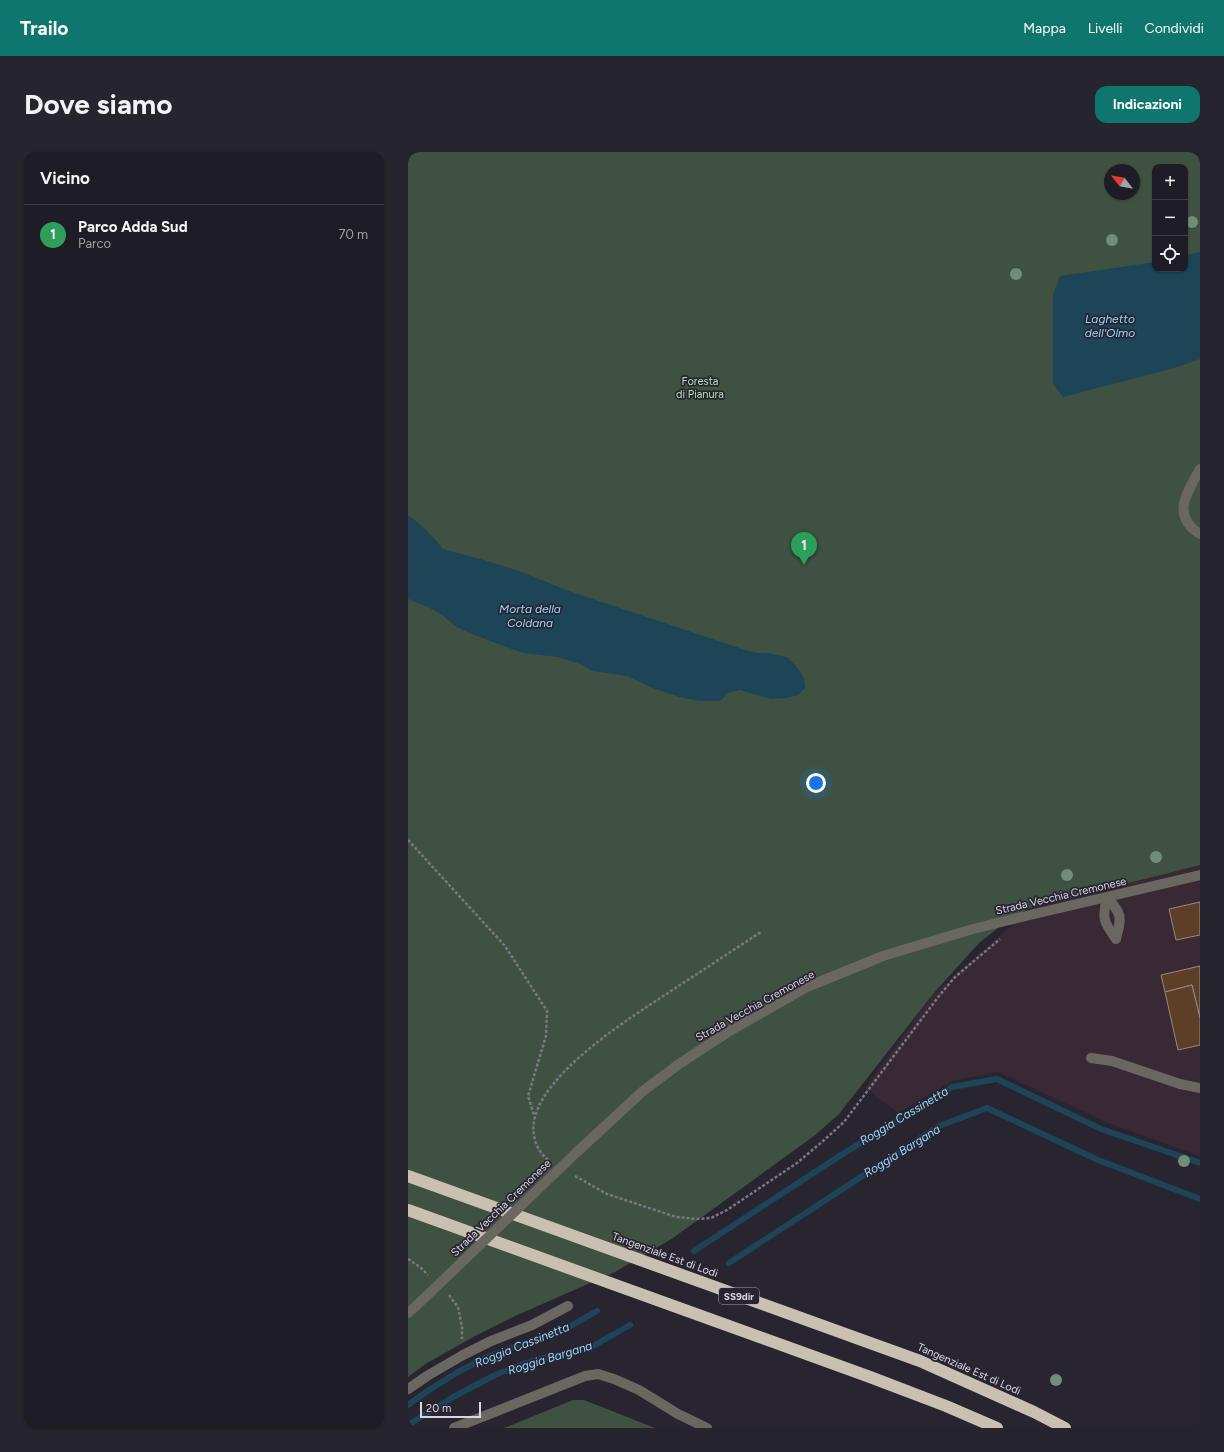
<!DOCTYPE html>
<html lang="it">
<meta charset="utf-8">
<style>
:root{--surface:#1e1c25;--page:#26252d;--text:#f1f3f6;--muted:#a1a1a7;--line:#3c3a42;--accent:#0f766e}
body{margin:0;font-family:Figtree,sans-serif;background:var(--page);color:var(--text)}
.controls{position:absolute;right:12px;top:12px;display:grid;overflow:hidden;border-radius:8px;box-shadow:0 1px 3px #0004}
.controls button{width:36px;height:36px;display:grid;place-items:center;padding:0;border:0;border-bottom:1px solid var(--line);background:var(--surface);color:var(--text);font:20px sans-serif}
.compass{position:absolute;left:696px;top:12px;width:36px;height:36px;border-radius:50%;background:var(--surface);box-shadow:0 1px 3px #0004;rotate:301deg}
.scale{position:absolute;left:12px;bottom:10px;width:61px;box-sizing:border-box;padding-left:4px;border:2px solid #d9d7df;border-top:0;font-size:11px;line-height:14px;white-space:nowrap;color:#d9d7df;-webkit-text-stroke:3px #282531;paint-order:stroke}
.you{position:absolute;left:408px;top:631px;width:14px;height:14px;margin:-10px;border:3px solid #fff;border-radius:50%;background:#1a73e8;box-shadow:0 0 0 6px #1a73e833}
.badge{display:grid;place-items:center;width:26px;height:26px;border-radius:50%;background:var(--accent);color:#fff;font-size:13px;font-weight:700}
.pin{position:absolute;translate:-50% -33px;filter:drop-shadow(0 1px 2px #0008)}
.pin::after{content:'';position:absolute;top:21px;width:14px;height:12px;background:inherit;clip-path:polygon(0 0,100% 0,50% 100%)}
.list{margin:0;padding:0;list-style:none}
h2{display:flex;justify-content:space-between;align-items:center;height:52px;margin:0;padding:0 16px;font-size:17px}
h2 small{font-size:13px;font-weight:400;color:var(--muted)}
.list li{display:grid;grid-template-columns:26px 1fr auto;gap:12px;align-items:center;box-sizing:border-box;height:60px;padding:0 16px;border-top:1px solid var(--line)}
.list b{display:block;font-size:15px;white-space:nowrap}
.list p{margin:0;font-size:13px;white-space:nowrap;color:var(--muted)}
.list em{font-size:13px;font-style:normal;color:var(--muted)}
.icon{flex:none;width:22px;height:22px;fill:none;stroke:currentColor;stroke-width:2;stroke-linecap:round;stroke-linejoin:round}
.map{position:relative;flex:none;width:792px;height:1276px;overflow:hidden;border-radius:12px}
header{display:flex;align-items:center;gap:24px;box-sizing:border-box;height:56px;padding:0 20px;background:var(--accent);color:#fff}
header strong{font-size:19px}
nav{display:flex;gap:22px;margin-inline-start:auto;font-size:14px}
.intro{display:flex;align-items:center;justify-content:space-between;box-sizing:border-box;height:96px;padding:0 24px}
h1{margin:0;font-size:28px}
.button{padding:10px 18px;border-radius:12px;background:var(--accent);color:#fff;font-size:14px;font-weight:700}
main{display:flex;gap:24px;padding:0 24px}
aside{flex:1;background:var(--surface);border-radius:12px;box-shadow:0 1px 3px #0004}
.map>svg:first-child{display:block}
.industrial{fill:#382934}
.green{fill:#3f5241;fill-rule:evenodd}
.water{fill:#1e4458}
.lines{fill:none;stroke-linecap:round;stroke-linejoin:round}
.stream{stroke:#1e4458;stroke-width:6}
.building{fill:#5d3f28;stroke:#988a80}
.path{stroke:#7a7781;stroke-width:2.5;stroke-dasharray:3 2;stroke-linecap:butt}
.minor{stroke:#6a6761;stroke-width:10}
.highway{stroke:#c9c0b2;stroke-width:12}
.minor-bridge{stroke:#6a6761;stroke-width:10}
.tree{fill:#718c78}
.labels{text-anchor:middle;dominant-baseline:central;stroke-width:3.5;stroke-linejoin:round;paint-order:stroke}
.shield{fill:#282531;stroke:#a4a2ab;stroke-width:1}
.shield-label{font-size:10px;font-weight:bold;fill:#d9d7df}
.park-label{font-size:11px;fill:#ace1b2;stroke:#282531}
.street-label{font-size:11px;fill:#d9d7df;stroke:#282531}
.water-label{font-size:12px;font-style:italic;fill:#96d9fe;stroke:#282531}
</style>
<header>
<strong>Trailo</strong>
<nav><a>Mappa</a><a>Livelli</a><a>Condividi</a></nav>
</header>
<div class="intro"><h1>Dove siamo</h1><a class="button">Indicazioni</a></div>
<main>
<aside>
<h2>Vicino<small></small></h2>
<ul class="list">
<li><span class="badge" style="background:#2e9e5b">1</span><div><b>Parco Adda Sud</b><p>Parco</p></div><em>70 m</em></li>
</ul>
</aside>
<div class="map">
<svg width="792" height="1276" viewBox="0 0 792 1276">
<rect width="100%" height="100%" fill="#282531"/>
<polygon class="industrial" points="792,709 792,1004 700,971 590,920 544,929 490,961 457,936 525,842 631,750"/>
<g class="green">
<path d="M0,0H792V713L621,756L600,768L571,791L525,842L431,962L406,984L265,1086L207,1120L105,1165L67,1184L19,1211L0,1225ZM747,15H777V117H747ZM702,18H726V42H702Z"/>
<polygon points="165,1248 176,1248 247,1276 96,1276"/>
</g>
<g class="water">
<polygon points="792,100 792,207 770,215 655,245 645,232 645,142 652,124 747,110 747,117 777,117 777,103"/>
<polygon points="0,363 13,373 26,386 35,397 76,408 114,420 158,438 337,498 350,501 360,501 379,505 389,515 396,526 397,536 390,543 378,546 363,547 332,538 319,541 314,548 310,549 292,549 271,545 242,535 219,524 185,519 172,512 150,505 115,501 61,481 47,474 34,463 22,456 0,447"/>
</g>
<g class="lines">
<g class="stream">
<polyline points="286,1099 433,1003 544,935 589,927 693,977 792,1011"/>
<polyline points="321,1111 531,974 579,956 690,1008 792,1047"/>
<polyline points="0,1253 18,1240 48,1221 81,1204 159,1176 189,1159"/>
<polyline points="0,1273 47,1244 87,1223 115,1212 140,1205 169,1199 185,1194 222,1173"/>
</g>
</g>
<g class="building">
<polygon points="792,750 792,783 768,788 761,757"/>
<polygon points="792,814 792,866 784,833 757,840 753,823"/>
<polygon points="784,833 792,866 792,893 770,898 757,840"/>
</g>
<g class="lines">
<g class="path">
<polyline points="0,688 97,794 139,859 138,884 120,944 126,963"/>
<path d="M140,1008C134,1003 129,996 127,988C110,932 229,862 269,835C297,817 325,798 353,780"/>
<polyline points="167,1024 199,1042 268,1065 288,1067 303,1066 319,1058 389,1011 415,989 436,970 531,844 547,825 592,787"/>
<polyline points="0,1107 12,1115 20,1123"/>
<polyline points="41,1143 50,1155 54,1175 54,1187"/>
</g>
<g class="minor">
<path d="M792,317C780,339 762,364 792,382"/>
<path d="M699,745C714,763 714,764 708,787C695,769 694,767 699,745Z"/>
<polyline points="683,906 704,909 772,932 792,936"/>
<polyline points="170,999 235,939 271,912 320,880 399,835 475,804 565,777 622,763 792,723"/>
<polyline points="0,1161 7,1155"/>
<polyline points="0,1237 19,1224 55,1203 83,1189 124,1173 160,1154"/>
<polyline points="46,1276 177,1224 190,1222 206,1227 231,1238 270,1262 299,1276"/>
</g>
<g class="highway">
<polyline points="0,1024 512,1209 626,1260 657,1276"/>
<polyline points="0,1058 462,1225 538,1254 589,1276"/>
</g>
<polyline class="minor-bridge" points="7,1155 170,999"/>
</g>
<g class="tree">
<circle cx="784" cy="70" r="6"/>
<circle cx="704" cy="88" r="6"/>
<circle cx="608" cy="122" r="6"/>
<circle cx="748" cy="705" r="6"/>
<circle cx="659" cy="723" r="6"/>
<circle cx="776" cy="1009" r="6"/>
<circle cx="648" cy="1228" r="6"/>
</g>
<g class="labels">
<rect class="shield" x="311" y="1136" width="40" height="16" rx="3"/>
<g class="shield-label">
<text x="331" y="1144">SS9dir</text>
</g>
<g class="park-label">
<text x="292" y="229">Foresta<tspan x="292" dy="13">di Pianura</tspan></text>
</g>
<g class="street-label">
<text transform="translate(653 744) rotate(-13)">Strada Vecchia Cremonese</text>
<text transform="translate(347 854) rotate(-29)">Strada Vecchia Cremonese</text>
<text transform="translate(93 1056) rotate(-44)">Strada Vecchia Cremonese</text>
<text transform="translate(257 1103) rotate(20)">Tangenziale Est di Lodi</text>
<text transform="translate(561 1217) rotate(24)">Tangenziale Est di Lodi</text>
</g>
<g class="water-label">
<text x="702" y="167">Laghetto<tspan x="702" dy="14">dell'Olmo</tspan></text>
<text x="122" y="457">Morta della<tspan x="122" dy="14">Coldana</tspan></text>
<text transform="translate(496 964) rotate(-31)">Roggia Cassinetta</text>
<text transform="translate(494 999) rotate(-32)">Roggia Bargana</text>
<text transform="translate(114 1193) rotate(-22)">Roggia Cassinetta</text>
<text transform="translate(142 1206) rotate(-17)">Roggia Bargana</text>
</g>
</g>
</svg>
<div class="controls">
<button>+</button>
<button>−</button>
<button><svg class="icon" aria-label="locate" viewBox="0 0 24 24"><circle cx="12" cy="12" r="6"/><path d="M12 2v4M12 18v4M2 12h4M18 12h4"/></svg></button>
</div>
<svg class="compass" viewBox="-18 -18 36 36"><path d="M0-13l5 13h-10z" fill="#e53935"/><path d="M0 13l5-13h-10z" fill="#a1a1a7"/></svg>
<div class="scale">20 m</div>
<div class="you"></div>
<div class="pin badge" style="left:396px;top:413px;background:#2e9e5b">1</div>
</div>
</main>
